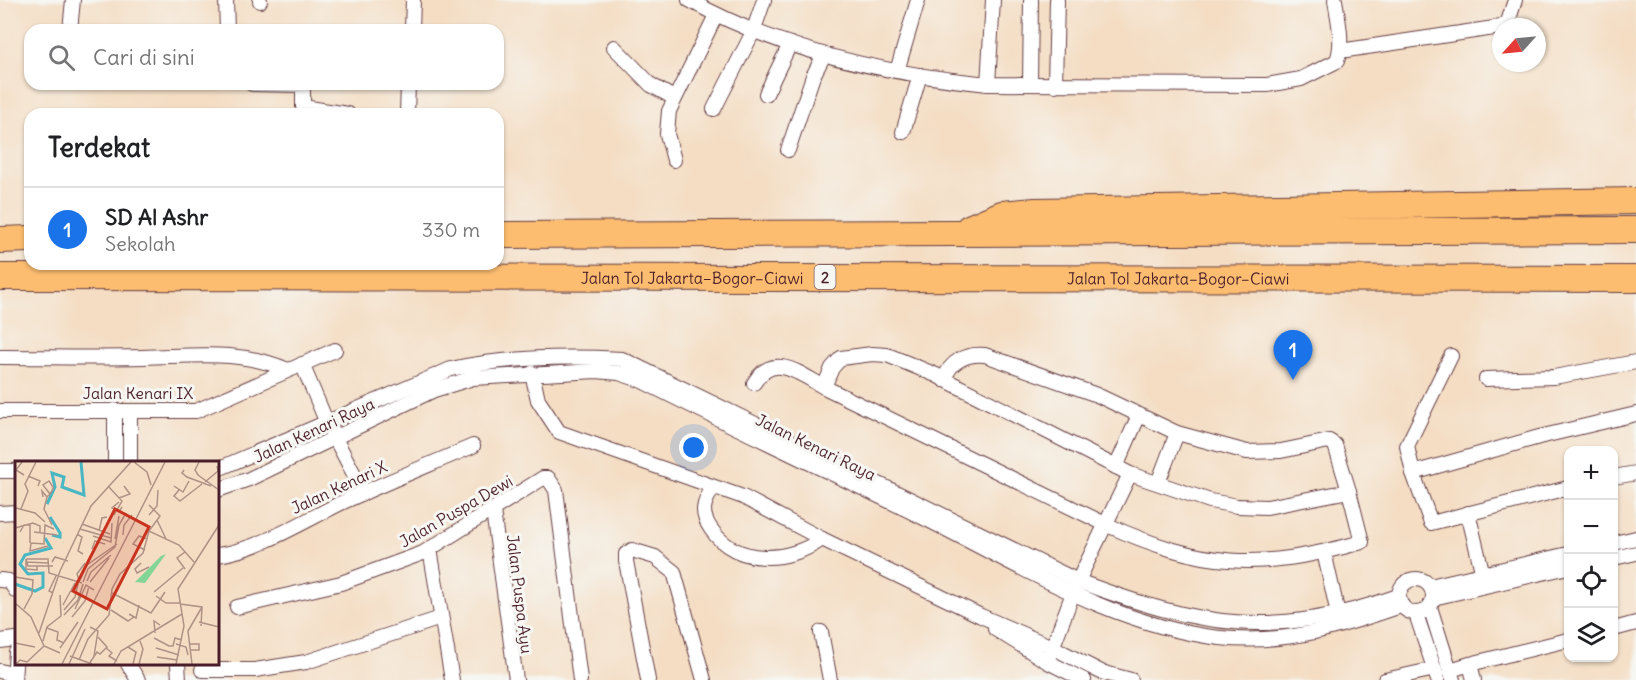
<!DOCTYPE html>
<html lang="id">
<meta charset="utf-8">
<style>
:root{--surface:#fff;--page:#f6f6f6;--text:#202124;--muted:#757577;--line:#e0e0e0;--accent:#1a73e8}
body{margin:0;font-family:Delius,sans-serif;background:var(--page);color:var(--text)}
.controls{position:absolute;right:18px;bottom:18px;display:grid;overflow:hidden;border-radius:12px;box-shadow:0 2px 4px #0004}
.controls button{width:54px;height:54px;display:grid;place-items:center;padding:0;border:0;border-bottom:2px solid var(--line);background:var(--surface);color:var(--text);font:30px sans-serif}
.compass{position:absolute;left:1492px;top:18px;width:54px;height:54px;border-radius:50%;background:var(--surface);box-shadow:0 2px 4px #0004;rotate:243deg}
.you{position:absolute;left:694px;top:448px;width:21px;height:21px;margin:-15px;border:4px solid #fff;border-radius:50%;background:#1a73e8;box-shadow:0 0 0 9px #1a73e833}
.badge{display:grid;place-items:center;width:39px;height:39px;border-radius:50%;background:var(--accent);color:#fff;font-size:20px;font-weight:700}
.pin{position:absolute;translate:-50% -50px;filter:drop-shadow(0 2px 3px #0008)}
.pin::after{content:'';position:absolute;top:32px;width:21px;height:18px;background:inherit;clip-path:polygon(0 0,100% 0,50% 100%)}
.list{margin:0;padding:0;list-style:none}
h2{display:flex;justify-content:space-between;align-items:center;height:78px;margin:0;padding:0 24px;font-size:26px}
h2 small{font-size:20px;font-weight:400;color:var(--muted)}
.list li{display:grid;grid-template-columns:39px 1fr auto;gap:18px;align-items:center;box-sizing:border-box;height:84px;padding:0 24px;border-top:2px solid var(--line)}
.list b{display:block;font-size:22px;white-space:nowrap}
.list p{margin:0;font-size:20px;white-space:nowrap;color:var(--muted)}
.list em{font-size:20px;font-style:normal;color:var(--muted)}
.icon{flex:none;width:33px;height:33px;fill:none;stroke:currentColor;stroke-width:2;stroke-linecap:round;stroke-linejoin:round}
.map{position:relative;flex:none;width:1636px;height:680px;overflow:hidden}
.search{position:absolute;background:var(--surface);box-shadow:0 2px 4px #0004;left:24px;top:24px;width:480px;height:66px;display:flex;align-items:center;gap:15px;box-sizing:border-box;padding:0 21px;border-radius:18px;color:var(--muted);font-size:22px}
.panel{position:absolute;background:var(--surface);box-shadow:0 2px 4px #0004;left:24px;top:108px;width:480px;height:162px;border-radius:18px}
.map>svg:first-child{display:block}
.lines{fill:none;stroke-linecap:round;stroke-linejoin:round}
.street-casing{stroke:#643c42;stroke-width:16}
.highway-casing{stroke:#643c42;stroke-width:28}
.street{stroke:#fff;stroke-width:14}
.highway{stroke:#fcbd6f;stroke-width:26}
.labels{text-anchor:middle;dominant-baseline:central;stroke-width:6;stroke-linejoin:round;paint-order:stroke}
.shield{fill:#f6f6f2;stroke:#7e6067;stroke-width:1.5}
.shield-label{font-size:15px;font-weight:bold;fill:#4a1f2b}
.street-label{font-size:16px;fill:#4a1f2b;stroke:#f6f6f2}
.inset-river{fill:none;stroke:#48b6c3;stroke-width:3}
.inset-road{fill:none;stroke:#b09186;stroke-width:1.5}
.view{fill:#c8321e;fill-opacity:0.15;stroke:#c8321e;stroke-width:3}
.inset-edge{fill:none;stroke:#4a1f2b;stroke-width:3}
</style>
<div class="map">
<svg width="1636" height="680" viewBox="0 0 1636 680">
<rect width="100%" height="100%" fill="#f6f6f2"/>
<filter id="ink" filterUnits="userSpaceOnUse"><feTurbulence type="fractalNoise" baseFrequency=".0167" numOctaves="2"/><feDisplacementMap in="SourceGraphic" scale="12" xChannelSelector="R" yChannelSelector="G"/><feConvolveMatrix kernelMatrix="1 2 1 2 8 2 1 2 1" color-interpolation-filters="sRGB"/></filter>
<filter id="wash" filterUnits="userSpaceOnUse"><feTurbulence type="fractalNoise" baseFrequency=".008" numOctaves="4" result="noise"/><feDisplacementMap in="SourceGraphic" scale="24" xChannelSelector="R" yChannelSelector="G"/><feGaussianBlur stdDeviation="1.35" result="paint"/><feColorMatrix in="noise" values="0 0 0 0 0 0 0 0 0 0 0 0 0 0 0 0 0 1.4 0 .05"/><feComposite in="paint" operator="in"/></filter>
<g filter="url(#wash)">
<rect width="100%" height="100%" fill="#f4ddc3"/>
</g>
<g filter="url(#ink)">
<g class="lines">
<defs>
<g id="street">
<polyline points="226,0 227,30"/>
<polyline points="260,0 260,1"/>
<path d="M689,0C780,51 886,74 988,84L1267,85L1301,79L1337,61C1344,42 1338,19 1335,0"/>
<polyline points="70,30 73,0"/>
<polyline points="412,30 413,0"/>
<polyline points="614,47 651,85 674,98"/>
<polyline points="1340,51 1501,27 1508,22 1515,0"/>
<polyline points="897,71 918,0"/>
<polyline points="252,84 303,85 303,107 348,114"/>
<polyline points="988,84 993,0"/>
<polyline points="1030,84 1031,0"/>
<polyline points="1055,85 1057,0"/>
<polyline points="766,94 790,44"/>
<polyline points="714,109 753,32 764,0"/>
<polyline points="407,114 408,84"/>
<polyline points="903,132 920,75"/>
<polyline points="788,150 813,76 824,55"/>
<polyline points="674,160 667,134 669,111 716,15"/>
<polyline points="1451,356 1407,446 1413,473 1431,523 1568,488"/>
<path d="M0,357C48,357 95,358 143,357C194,356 240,349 288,370"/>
<polyline points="302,364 327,423 364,493"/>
<polyline points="532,373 538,400 559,432 743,497 822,539 981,616 1052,647 1101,672 1131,680"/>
<polyline points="1486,379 1554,377 1636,362"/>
<path d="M944,380C950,361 966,353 985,355L1097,395L1177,433L1247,452L1281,451L1329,441L1335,445L1349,491"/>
<path d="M754,383C773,351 800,374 824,387L1105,524C1203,568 1258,571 1362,542L1349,491L1267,507L1237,506L1210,501L1130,474L936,375L902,361L887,355L872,354L841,358L832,368L824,387"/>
<polyline points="0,411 196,411 335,350"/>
<polyline points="130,411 130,462"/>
<polyline points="115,462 115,410"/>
<polyline points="1116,467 1139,415"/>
<path d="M218,469L451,369C506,357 566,356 622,359L1078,581C1200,627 1273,640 1398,596"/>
<polyline points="0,471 16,471"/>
<polyline points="1413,473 1539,437 1636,414"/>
<polyline points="1614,477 1636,473"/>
<polyline points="1158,483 1177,433"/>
<path d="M713,488C703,503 700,513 711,529C736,566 789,563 822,539"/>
<path d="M218,490L249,479L434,390L473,378L596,371L619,373L640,380C734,428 831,472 926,519C1019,565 1114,626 1220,638C1286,645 1340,627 1401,606"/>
<polyline points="493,511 516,680"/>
<polyline points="0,513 16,512"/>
<polyline points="1468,513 1483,575"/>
<polyline points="1614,543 1636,538"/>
<polyline points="430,549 452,680"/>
<polyline points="1324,552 1338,614"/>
<path d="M218,555C260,549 302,522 341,503C384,483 429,465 473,446"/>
<polyline points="1614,558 1636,553"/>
<circle cx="1416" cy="596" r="17"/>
<polyline points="0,580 9,581 16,591"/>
<polyline points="1078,581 1130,474"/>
<polyline points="1430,586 1568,554"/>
<polyline points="1433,598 1568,567"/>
<polyline points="237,607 341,583 423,553 543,478 548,478 556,490 580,680"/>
<polyline points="1430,607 1453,680"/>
<polyline points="1416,614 1438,680"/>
<polyline points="995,629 1048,662 1084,680"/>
<polyline points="1614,629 1636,623"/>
<polyline points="821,632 830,680"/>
<polyline points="0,641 16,639"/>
<polyline points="1050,654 1073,593"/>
<polyline points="128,664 138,680"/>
<polyline points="178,664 179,680"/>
<polyline points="1470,664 1568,640"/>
<polyline points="202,670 255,670 306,662 441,618"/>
<polyline points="1450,670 1470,664 1474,680"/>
<polyline points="0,671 14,675"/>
<polyline points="14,680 16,652"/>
<polyline points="648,680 626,561 626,554 632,550 655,557 674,572 704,680"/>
<polyline points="1385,680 1435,669"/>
</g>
<g id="highway">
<polyline points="969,228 1002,214 1035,211 1636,201"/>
<polyline points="498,235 1636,230"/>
<polyline points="0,240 30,239"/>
<path id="s1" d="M0,277L1636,279"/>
</g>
</defs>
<use href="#street" class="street-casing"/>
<use href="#highway" class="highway-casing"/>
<use href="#street" class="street"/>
<use href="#highway" class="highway"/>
</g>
</g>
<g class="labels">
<rect class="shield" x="814.5" y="265" width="21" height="24" rx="4.5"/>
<g class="shield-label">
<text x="825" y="277">2</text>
</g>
<g class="street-label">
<text stroke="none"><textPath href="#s1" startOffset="692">Jalan Tol Jakarta–Bogor–Ciawi</textPath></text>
<text stroke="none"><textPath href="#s1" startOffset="1178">Jalan Tol Jakarta–Bogor–Ciawi</textPath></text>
<text x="138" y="393">Jalan Kenari IX</text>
<text transform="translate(314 430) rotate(-25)">Jalan Kenari Raya</text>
<text transform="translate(816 447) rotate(26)">Jalan Kenari Raya</text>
<text transform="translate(339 487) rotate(-25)">Jalan Kenari X</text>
<text transform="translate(456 511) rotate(-30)">Jalan Puspa Dewi</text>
<text transform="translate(520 594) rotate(83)">Jalan Puspa Ayu</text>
</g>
</g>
<g transform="translate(15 461)">
<rect width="204" height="204" fill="#f4ddc3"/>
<path d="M151,93L130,122L120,121L146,95Z" fill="#83d596"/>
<path class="inset-river" d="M32,43L40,26L37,12L49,16L47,26L69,34L66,1M35,56L45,72V76L37,74M0,123L20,130L28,126V112L13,113L5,103L10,94L36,87L30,77"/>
<path class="inset-road" d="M7,1L1,9L9,14M119,1L132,11L136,24M184,1L180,9L183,14L204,29M169,9L167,12L172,16L196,25M13,15L25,20L23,25M190,21L203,10L202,5M93,25L107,40L99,54M159,25L168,31L174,20M164,29L159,35L165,40L187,23M28,36L27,30L32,36L29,48L37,64M32,36L35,33L38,28V26L34,20L28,24L35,33M104,37L115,33L109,25M104,41L97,47L104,51L107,46M1,47L20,52L30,61M6,48L13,30L10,23L21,1M134,54L142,45L143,29M142,59L151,78M67,63L95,73M0,67L18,62L25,65V71M65,68L96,77M84,70L87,57L92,56M134,70L145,55L134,44M5,71L9,64H15V82M19,71L42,74M62,73L67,76L63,90L68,93M108,74L109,64L117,54M78,75L96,81L97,62M100,78L104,55M29,82L30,64L39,68M30,83L16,82L15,90L33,85M77,88L80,80L90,83M130,89L118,83L124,75L132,78M11,98H33L34,112L67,122M11,98L13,105H38M11,98V108L22,109V105M11,101L33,102M37,101L40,96L53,100M126,102L120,108L122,112L134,106M170,108L162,97L170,91M0,116L18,119L17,133L9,148M64,119L62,113L70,102M72,120L76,111L96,94M64,121L72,104L102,83M68,121L73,108L100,86L104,64L111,52M75,121L94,97M139,131L168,107M38,132L34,130L41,115M97,132L136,152L150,131M141,135L151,142H165M0,142L16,156L29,185L45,192M165,143L187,146L186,165M48,144L60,122M60,148L71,124L79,129M49,149L60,136L63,123M96,149L113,160L119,156M114,153L121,157L124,144M49,154L63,139L68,123M57,156L70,140L74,125M184,161L204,166M75,166L83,170L79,195M32,167L43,171L42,179L49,182M24,172L45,110L76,45L116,1M140,172L139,160L145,164M139,177L154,185H158L160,177L167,179M28,180L32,166L46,155L45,134M0,182L20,186M161,183L171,186L173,194M113,186L121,191L118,203M45,187L63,161M91,187L97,192L94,195L102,200M141,187L164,194M175,189H184V183H175M55,195L77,203M142,196L162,199M64,199L73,178L94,154L97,128L105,113L128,92L134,70L164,84L179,101M1,203L5,199L12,201L29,185M47,203L150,1M54,203L70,168M74,203L82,191L85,193L92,186L83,176M99,203L106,190L167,153M124,203L128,188L125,180M161,203L169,165L163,128L204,64M177,203L173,170L187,146"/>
<path class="view" d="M100,48L134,66L92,148L58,130Z"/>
<rect width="204" height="204" class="inset-edge"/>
</g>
</svg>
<div class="controls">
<button>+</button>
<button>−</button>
<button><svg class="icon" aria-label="locate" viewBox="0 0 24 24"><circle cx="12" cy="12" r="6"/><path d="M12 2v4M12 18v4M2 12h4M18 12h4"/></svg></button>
<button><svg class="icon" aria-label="layers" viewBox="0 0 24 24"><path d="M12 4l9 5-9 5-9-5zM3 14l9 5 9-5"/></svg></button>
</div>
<svg class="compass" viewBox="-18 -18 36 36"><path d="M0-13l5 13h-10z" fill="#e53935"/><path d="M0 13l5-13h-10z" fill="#757577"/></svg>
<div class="you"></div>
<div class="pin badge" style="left:1293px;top:380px">1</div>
<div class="search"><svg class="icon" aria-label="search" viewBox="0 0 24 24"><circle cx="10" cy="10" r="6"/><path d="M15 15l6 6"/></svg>Cari di sini</div>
<section class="panel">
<h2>Terdekat<small></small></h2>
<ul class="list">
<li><span class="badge">1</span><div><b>SD Al Ashr</b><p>Sekolah</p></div><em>330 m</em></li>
</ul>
</section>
</div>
